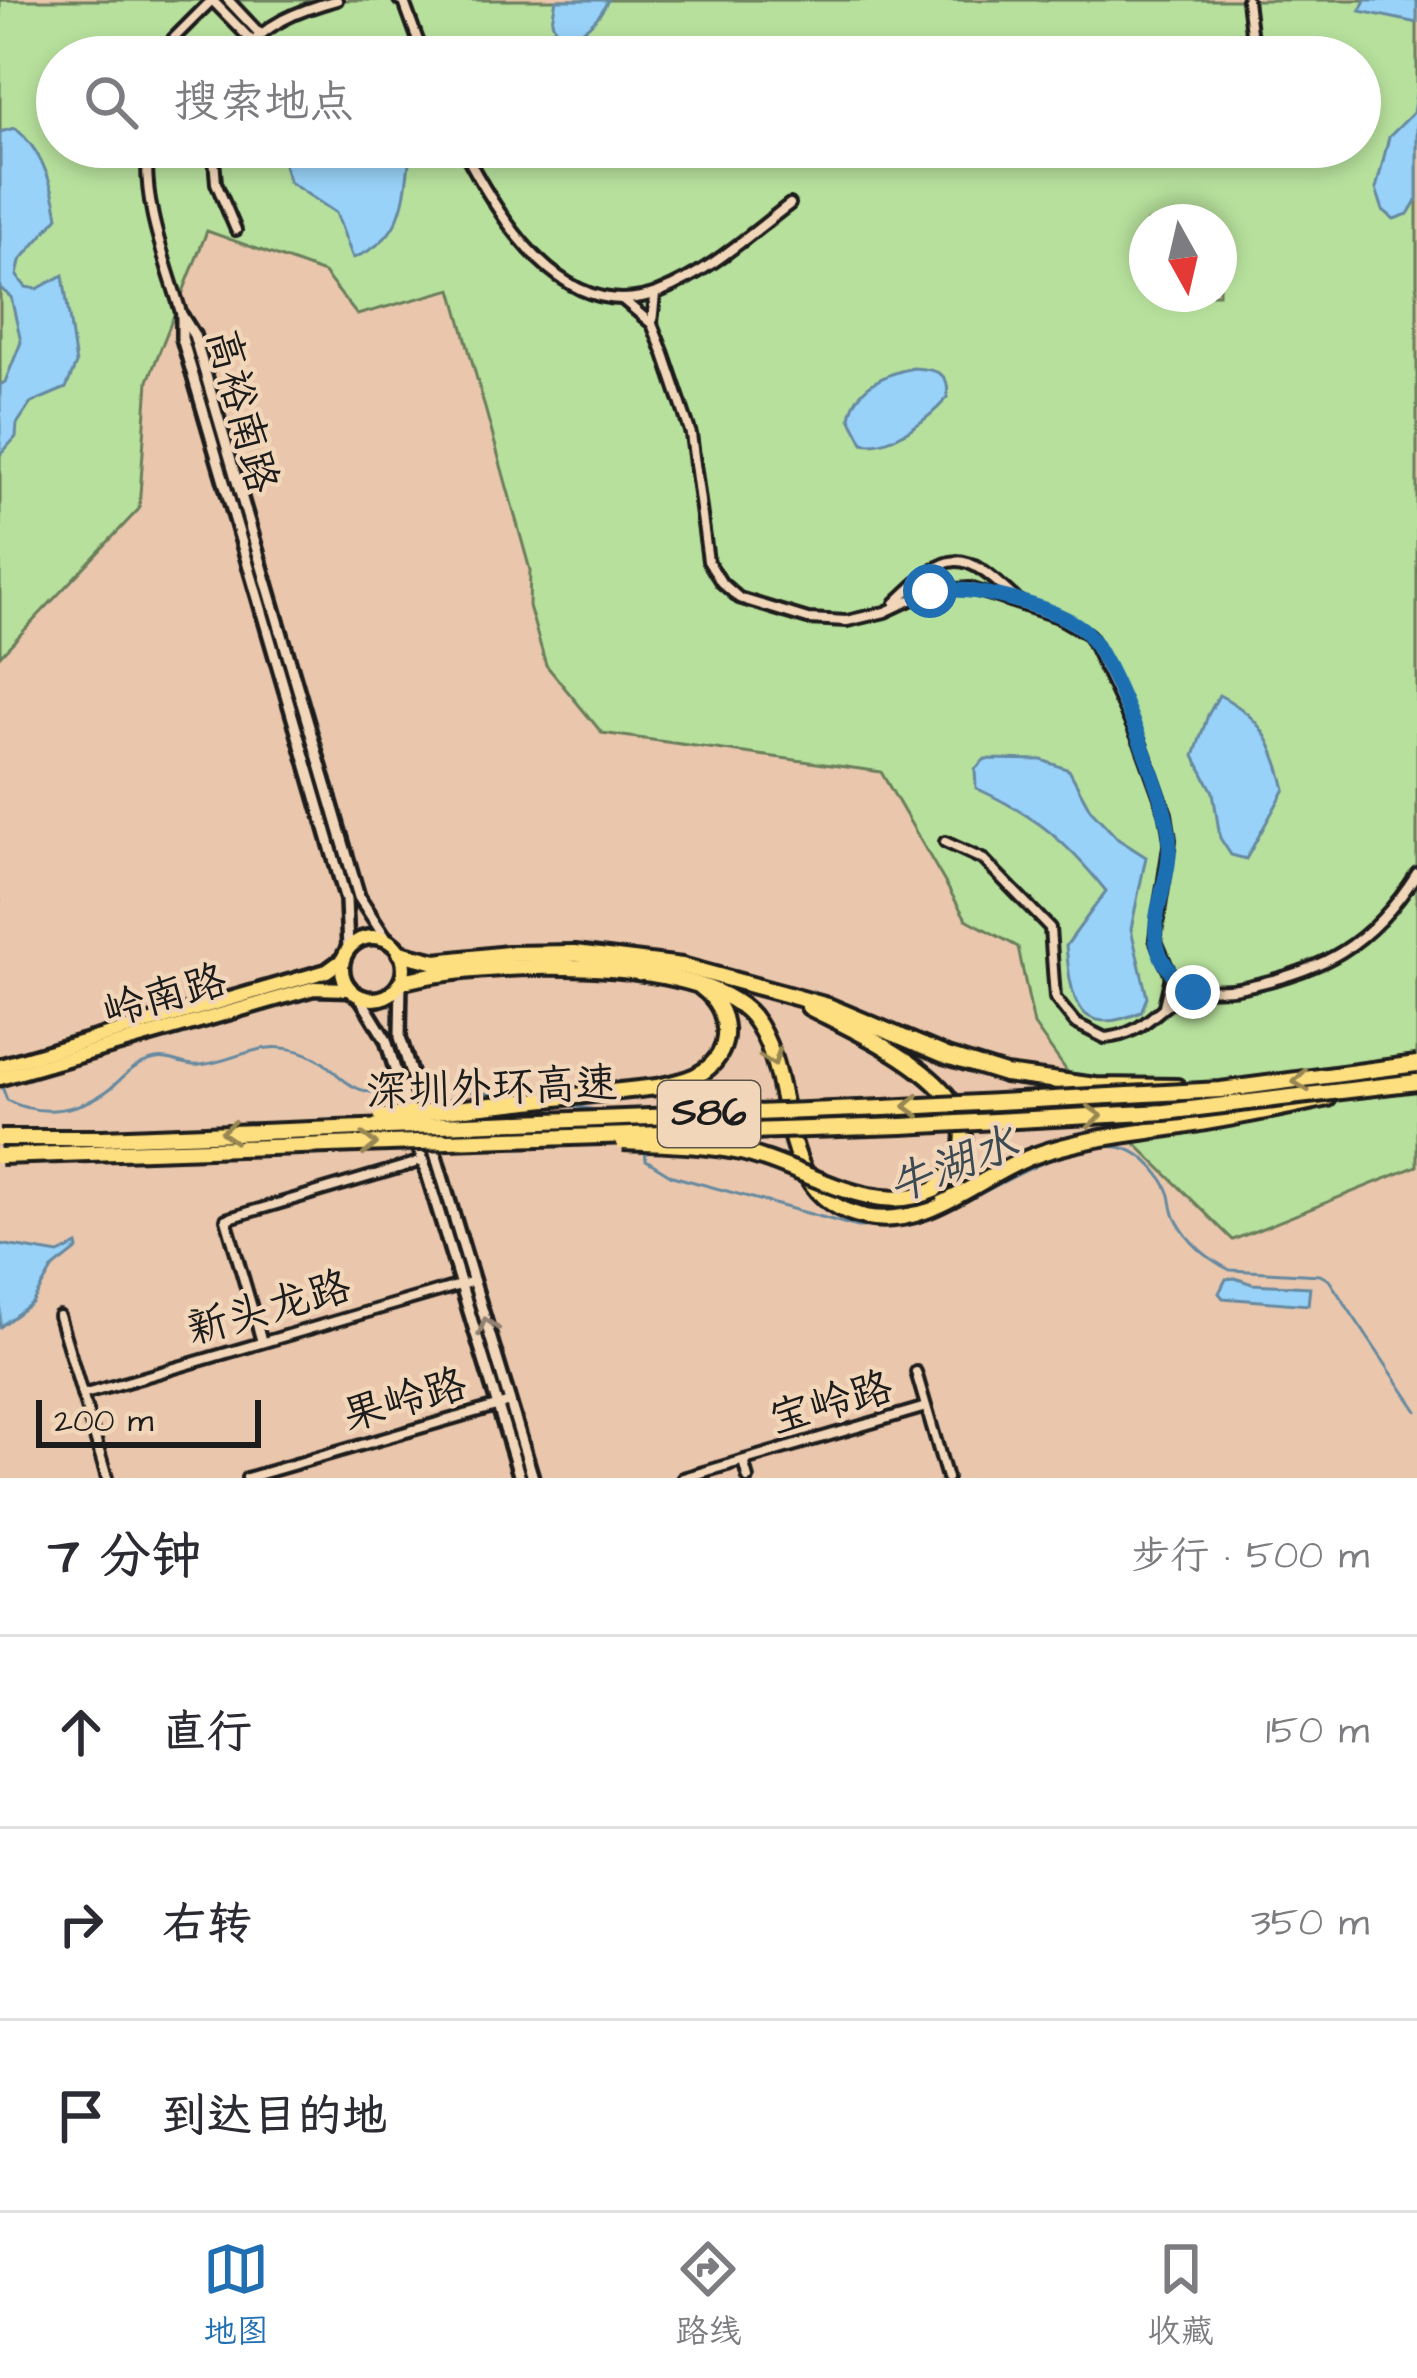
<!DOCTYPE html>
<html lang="zh">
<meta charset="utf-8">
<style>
:root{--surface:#fff;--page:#f7f7f7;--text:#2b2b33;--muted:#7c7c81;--line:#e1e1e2;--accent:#1f6fb2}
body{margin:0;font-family:"Architects Daughter","LXGW WenKai TC",sans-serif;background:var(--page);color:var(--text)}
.compass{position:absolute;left:1129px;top:204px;width:108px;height:108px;border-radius:50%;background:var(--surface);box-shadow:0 6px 18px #0003;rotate:172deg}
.scale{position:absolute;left:36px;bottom:30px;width:225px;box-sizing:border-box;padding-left:12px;border:6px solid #1c1c1c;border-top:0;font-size:33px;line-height:42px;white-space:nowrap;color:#1c1c1c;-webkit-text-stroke:9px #f2d6b9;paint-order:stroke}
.stop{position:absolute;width:36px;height:36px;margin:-27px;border:9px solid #1f6fb2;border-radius:50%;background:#fff}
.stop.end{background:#1f6fb2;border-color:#fff;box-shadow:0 3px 12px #0008}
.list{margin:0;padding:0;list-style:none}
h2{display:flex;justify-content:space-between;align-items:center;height:156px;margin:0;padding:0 48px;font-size:51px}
h2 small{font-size:39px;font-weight:400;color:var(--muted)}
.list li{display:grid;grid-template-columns:78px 1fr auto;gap:36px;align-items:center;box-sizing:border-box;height:192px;padding:0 48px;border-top:3px solid var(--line)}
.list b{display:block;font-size:45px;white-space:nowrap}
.list em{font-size:39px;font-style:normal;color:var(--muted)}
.icon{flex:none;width:66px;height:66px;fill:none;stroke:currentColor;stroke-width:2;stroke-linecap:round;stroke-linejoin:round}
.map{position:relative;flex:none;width:1417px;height:1478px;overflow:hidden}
.search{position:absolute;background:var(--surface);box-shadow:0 6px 18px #0003;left:36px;right:36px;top:36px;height:132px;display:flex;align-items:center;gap:30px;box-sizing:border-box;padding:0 42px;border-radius:66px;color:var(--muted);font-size:45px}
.sheet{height:732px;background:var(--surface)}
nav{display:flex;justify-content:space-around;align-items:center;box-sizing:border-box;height:168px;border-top:3px solid var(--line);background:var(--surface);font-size:33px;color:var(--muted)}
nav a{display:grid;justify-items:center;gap:6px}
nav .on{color:var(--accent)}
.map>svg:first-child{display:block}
.green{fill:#b7e09c;stroke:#6a7e5c;stroke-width:3;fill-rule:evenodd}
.water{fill:#98d2f8;stroke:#6689a0;stroke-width:3}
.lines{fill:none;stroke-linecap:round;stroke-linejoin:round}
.stream{stroke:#6689a0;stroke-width:3}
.minor-casing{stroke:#1c1c1c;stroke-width:16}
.tertiary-casing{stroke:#1c1c1c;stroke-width:18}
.primary-casing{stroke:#1c1c1c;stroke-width:21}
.motorway-casing{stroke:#1c1c1c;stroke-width:22}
.minor{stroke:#f2d6b9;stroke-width:8}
.tertiary{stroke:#f2d6b9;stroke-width:9}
.primary{stroke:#fedf80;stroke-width:12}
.motorway{stroke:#fedf80;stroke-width:14}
.motorway-bridge-casing{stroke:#1c1c1c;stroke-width:22;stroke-linecap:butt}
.motorway-bridge{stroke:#fedf80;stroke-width:14}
.oneway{stroke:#988753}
.oneway2{stroke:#928272}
.route{stroke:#1f6fb2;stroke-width:15}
.labels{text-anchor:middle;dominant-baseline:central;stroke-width:9;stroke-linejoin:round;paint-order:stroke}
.shield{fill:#f2d6b9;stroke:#5c544b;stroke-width:3}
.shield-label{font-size:39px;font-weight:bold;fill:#1c1c1c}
.street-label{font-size:42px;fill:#1c1c1c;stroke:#f2d6b9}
.water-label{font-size:45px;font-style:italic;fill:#3b4a53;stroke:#f2d6b9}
</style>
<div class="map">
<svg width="1417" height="1478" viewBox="0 0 1417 1478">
<rect width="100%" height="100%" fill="#eac7ac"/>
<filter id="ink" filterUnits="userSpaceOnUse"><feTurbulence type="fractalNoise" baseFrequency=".00833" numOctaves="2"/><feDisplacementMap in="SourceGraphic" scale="24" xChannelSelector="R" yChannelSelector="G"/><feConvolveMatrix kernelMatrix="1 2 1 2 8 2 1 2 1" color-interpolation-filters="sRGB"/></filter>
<g filter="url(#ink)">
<path class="green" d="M0,0H1417V1166L1233,1240L1079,1088L1034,1025L1018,947L966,919L881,772L602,733L546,665L529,606L530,570L452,289L357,315L324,273L207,231L148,381L139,509L0,656ZM57,57H1360V147H57ZM1147,222H1219V294H1147Z"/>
<g class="water">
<path d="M556,0H608C599,20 580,39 558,36L552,21Z"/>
<polygon points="1365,0 1417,0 1417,23 1360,11"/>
<polygon points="1417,87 1417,199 1408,214 1394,219 1383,210 1376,189 1389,137 1413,113"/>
<path d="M15,128C42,150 53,184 58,217L20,261L17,276L26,287L37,289L63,275L76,364L66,388L31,403L17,424L16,437L0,455V385L5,382L21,342L11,297L0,288V132Z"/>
<path d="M279,147H411C404,196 407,238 353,258L336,213L289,182Z"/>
<path d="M913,368C935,369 951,372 947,398C931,417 889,450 863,443L850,418C855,386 885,374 913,368Z"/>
<path d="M1219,695C1262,717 1274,744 1285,789L1246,859L1231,855L1220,838L1213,792L1194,756L1208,715Z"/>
<path d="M985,759L1042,760L1069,770L1090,809L1118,839L1146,857L1131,929L1147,997L1141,1012C1076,1040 1071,999 1066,946L1106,891C1065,840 1036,816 976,788L975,769Z"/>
<polygon points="0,1244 59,1254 77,1245 78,1249 52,1269 32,1303 0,1327"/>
<polygon points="1235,1278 1252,1284 1310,1287 1308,1305 1223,1298 1219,1293 1226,1279"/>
</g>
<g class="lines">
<g class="stream">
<polyline points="0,899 0,901"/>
<path d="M1,1084L7,1100C41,1118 81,1111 111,1088C127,1074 133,1064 156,1059C171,1056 184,1067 200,1065C240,1061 261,1036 307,1054C342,1068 338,1092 387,1094"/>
<polyline points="430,1086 511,1096"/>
<polyline points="562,1104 606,1112"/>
<path d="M645,1151L646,1160L672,1176L858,1227C883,1227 906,1227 930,1218C982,1199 1071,1132 1127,1149C1145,1155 1164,1177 1170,1195C1172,1204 1172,1213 1177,1221C1189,1243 1208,1259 1230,1270L1320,1275L1329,1280L1417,1411"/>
</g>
<defs>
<g id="minor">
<polyline points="212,0 251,40"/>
<polyline points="228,0 260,34"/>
<polyline points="399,0 404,2 424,57"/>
<polyline points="1247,0 1254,56"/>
<polyline points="167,57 173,39 212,0"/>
<path d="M241,57C262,24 300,10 337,0"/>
<path d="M148,147C142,205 166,261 182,316"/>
<polyline points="213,147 216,183 236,230"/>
<path d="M462,147C498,217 564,328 659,292C708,273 749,235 790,204"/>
<polyline points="622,299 652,324 664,354 691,434 708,561 721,582 739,598 808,619 847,621 885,612 930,591 970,588 1058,617 1089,635 1141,745 1166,814 1170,840 1155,939 1171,976 1193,992"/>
<polyline points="652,323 655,294"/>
<path d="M895,603C951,548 961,547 1018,601"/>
<path d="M945,842L984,860L1050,928L1055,998L1075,1023L1105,1038C1148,1035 1156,1003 1192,992C1206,988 1224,991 1238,988C1322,972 1371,946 1417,873"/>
<polyline points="1164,1006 1171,976"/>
<polyline points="59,1316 107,1478"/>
<polyline points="262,1342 226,1219 422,1161"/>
<polyline points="916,1372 947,1478"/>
<polyline points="82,1395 474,1281"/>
<polyline points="743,1461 748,1478"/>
<polyline points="247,1478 510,1402"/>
<polyline points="683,1478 926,1407"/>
</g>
<g id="tertiary">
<polyline points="182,316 194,335 359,897 387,940"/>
<polyline points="182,316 182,338 346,900 348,949"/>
<polyline points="401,982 400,1037 533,1478"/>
<polyline points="359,996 386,1040 520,1478"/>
</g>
<g id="primary">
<circle cx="373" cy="968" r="31"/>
<polyline points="0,1066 327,971 342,960"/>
<polyline points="0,1078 314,988 349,989"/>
</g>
<g id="motorway">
<polyline points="400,953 436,962 508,954 575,953 682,966 828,1006 947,1056 1005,1074 1096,1086 1177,1087"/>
<path d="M401,982C475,961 700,953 752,1016C801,1078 768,1198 866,1217C928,1229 979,1176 1033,1156C1079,1139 1128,1134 1176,1127C1227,1119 1278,1109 1328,1098"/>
<path d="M809,1007C868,1038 1030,1105 934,1190"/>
<path d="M657,1087C673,1083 690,1081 704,1071C735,1049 730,1009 702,988"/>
</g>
</defs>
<use href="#minor" class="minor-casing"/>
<use href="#tertiary" class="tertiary-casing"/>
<use href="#primary" class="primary-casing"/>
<use href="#motorway" class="motorway-casing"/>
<use href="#minor" class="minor"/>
<use href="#tertiary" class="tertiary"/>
<use href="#primary" class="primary"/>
<use href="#motorway" class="motorway"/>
<defs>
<g id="motorway-bridge">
<polyline points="382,1117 657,1087"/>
<polyline points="0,1138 103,1138 884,1108 1221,1090 1417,1064"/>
<path d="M623,1142C661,1144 699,1144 736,1151C802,1164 871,1220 934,1190"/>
<polyline points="0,1156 902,1126 1165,1112 1417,1082"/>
</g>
</defs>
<use href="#motorway-bridge" class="motorway-bridge-casing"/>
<use href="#motorway-bridge" class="motorway-bridge"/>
</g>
<defs><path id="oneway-chevron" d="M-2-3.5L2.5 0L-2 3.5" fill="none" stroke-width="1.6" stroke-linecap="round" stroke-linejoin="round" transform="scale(3)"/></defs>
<g class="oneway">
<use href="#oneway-chevron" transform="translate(772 1058) rotate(70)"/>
<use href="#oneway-chevron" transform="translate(1301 1081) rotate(172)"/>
<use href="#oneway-chevron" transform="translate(912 1106) rotate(177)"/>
<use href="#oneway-chevron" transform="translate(1094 1116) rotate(-3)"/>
<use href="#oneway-chevron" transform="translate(229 1132) rotate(177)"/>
<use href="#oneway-chevron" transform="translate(369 1144) rotate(-2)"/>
</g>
<use class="oneway2" href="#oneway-chevron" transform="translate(487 1326) rotate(-107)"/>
</g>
<g class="lines" filter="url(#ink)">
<path class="route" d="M930,591C964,583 1061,607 1086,632C1110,656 1166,798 1169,834C1175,899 1122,940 1193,992"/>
</g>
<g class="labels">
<rect class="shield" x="658" y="1081" width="102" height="66" rx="9"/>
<g class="shield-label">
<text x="709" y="1114">S86</text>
</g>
<g class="street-label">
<text transform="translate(241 411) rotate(75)">高裕南路</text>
<text transform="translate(165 997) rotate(-16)">岭南路</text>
<text transform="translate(492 1089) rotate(-2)">深圳外环高速</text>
<text transform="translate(269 1309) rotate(-16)">新头龙路</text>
<text transform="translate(405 1401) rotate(-16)">果岭路</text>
<text transform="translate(831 1404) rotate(-16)">宝岭路</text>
</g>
<g class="water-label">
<text transform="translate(953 1166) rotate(-21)">牛湖水</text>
</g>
</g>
</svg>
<svg class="compass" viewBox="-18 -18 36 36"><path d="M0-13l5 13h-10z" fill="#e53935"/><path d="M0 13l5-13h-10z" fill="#7c7c81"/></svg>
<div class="scale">200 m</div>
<div class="stop" style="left:930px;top:591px"></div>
<div class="stop end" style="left:1193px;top:992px"></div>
<div class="search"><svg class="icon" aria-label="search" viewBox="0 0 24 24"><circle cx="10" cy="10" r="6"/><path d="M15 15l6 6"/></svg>搜索地点</div>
</div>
<section class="sheet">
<h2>7 分钟<small>步行 · 500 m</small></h2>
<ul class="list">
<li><svg class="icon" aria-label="ahead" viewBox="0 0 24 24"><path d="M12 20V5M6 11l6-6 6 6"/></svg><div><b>直行</b></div><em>150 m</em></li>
<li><svg class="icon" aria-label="right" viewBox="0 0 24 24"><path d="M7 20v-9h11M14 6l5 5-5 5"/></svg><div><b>右转</b></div><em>350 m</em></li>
<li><svg class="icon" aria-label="arrive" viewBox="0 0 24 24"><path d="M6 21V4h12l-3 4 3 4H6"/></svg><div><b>到达目的地</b></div></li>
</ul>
</section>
<nav>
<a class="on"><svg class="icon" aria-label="map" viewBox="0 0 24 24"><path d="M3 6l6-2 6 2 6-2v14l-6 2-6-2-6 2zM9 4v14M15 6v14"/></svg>地图</a>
<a><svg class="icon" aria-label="directions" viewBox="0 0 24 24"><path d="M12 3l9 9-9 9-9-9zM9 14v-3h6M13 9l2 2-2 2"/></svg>路线</a>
<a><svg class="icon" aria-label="saved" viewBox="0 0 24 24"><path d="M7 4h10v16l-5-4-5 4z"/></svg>收藏</a>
</nav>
